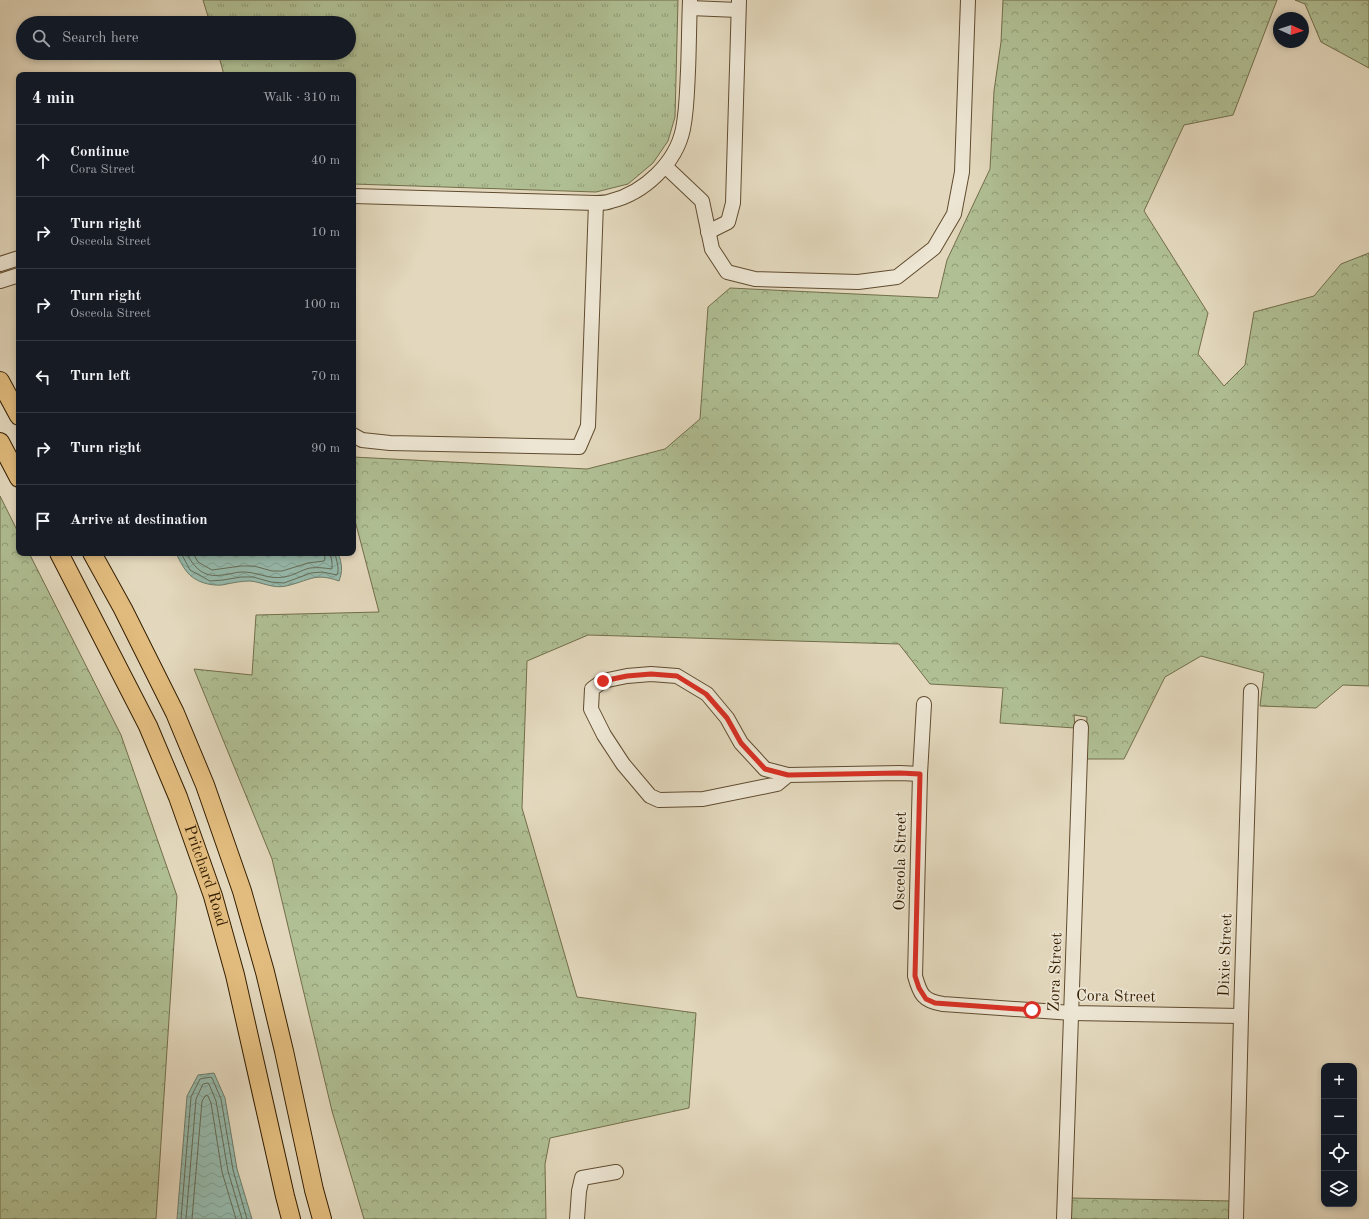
<!DOCTYPE html>
<meta charset="utf-8">
<style>
:root{--surface:#171b24;--page:#242831;--text:#f1f3f6;--muted:#9ea1a6;--line:#363941}
body{margin:0;font-family:"Old Standard TT",serif;background:var(--page);color:var(--text)}
.controls{position:absolute;right:12px;bottom:12px;display:grid;overflow:hidden;border-radius:8px;box-shadow:0 2px 6px #0003}
.controls button{width:36px;height:36px;display:grid;place-items:center;padding:0;border:0;border-bottom:1px solid var(--line);background:var(--surface);color:var(--text);font:20px sans-serif}
.compass{position:absolute;left:1273px;top:12px;width:36px;height:36px;border-radius:50%;background:var(--surface);box-shadow:0 2px 6px #0003;rotate:93deg}
.stop{position:absolute;width:12px;height:12px;margin:-9px;border:3px solid #d93025;border-radius:50%;background:#fff}
.stop.end{background:#d93025;border-color:#fff;box-shadow:0 1px 4px #0008}
.list{margin:0;padding:0;list-style:none}
h2{display:flex;justify-content:space-between;align-items:center;height:52px;margin:0;padding:0 16px;font-size:17px}
h2 small{font-size:13px;font-weight:400;color:var(--muted)}
.list li{display:grid;grid-template-columns:26px 1fr auto;gap:12px;align-items:center;box-sizing:border-box;height:72px;padding:0 16px;border-top:1px solid var(--line)}
.list b{display:block;font-size:15px;white-space:nowrap}
.list p{margin:0;font-size:13px;white-space:nowrap;color:var(--muted)}
.list em{font-size:13px;font-style:normal;color:var(--muted)}
.icon{flex:none;width:22px;height:22px;fill:none;stroke:currentColor;stroke-width:2;stroke-linecap:round;stroke-linejoin:round}
.map{position:relative;flex:none;width:1369px;height:1219px;overflow:hidden}
.search{position:absolute;background:var(--surface);box-shadow:0 2px 6px #0003;left:16px;top:16px;width:340px;height:44px;display:flex;align-items:center;gap:10px;box-sizing:border-box;padding:0 14px;border-radius:22px;color:var(--muted);font-size:15px}
.panel{position:absolute;background:var(--surface);box-shadow:0 2px 6px #0003;left:16px;top:72px;width:340px;height:484px;border-radius:8px}
.map>svg:first-child{display:block}
.grass{fill:url(#grass-tufts);stroke:#726e4a}
.forest{fill:url(#forest-crowns);stroke:#726e4a}
.water{fill:url(#water-waves);stroke:#6f7c68}
.lines{fill:none;stroke-linecap:round;stroke-linejoin:round}
.shore{stroke:#656c56;stroke-width:1}
.minor-casing{stroke:#604c2f;stroke-width:16}
.major-casing{stroke:#341e00;stroke-width:20}
.minor{stroke:#ede6d4;stroke-width:14}
.major{stroke:#e2bc7e;stroke-width:18}
.route{stroke:#d93025;stroke-width:5}
.labels{text-anchor:middle;dominant-baseline:central;stroke-width:3.5;stroke-linejoin:round;paint-order:stroke}
.street-label{font-size:16px;fill:#341e00;stroke:#ede6d4}
</style>
<div class="map">
<svg width="1369" height="1219" viewBox="0 0 1369 1219">
<defs>
<pattern id="grass-tufts" width="24" height="20" patternUnits="userSpaceOnUse"><rect width="24" height="20" fill="#b0bf94"/><path d="M3 7l-1-3M5 7V3M7 7l1-3M15 17l-1-3M17 17v-4M19 17l1-3" fill="none" stroke="#909b76"/></pattern>
<pattern id="forest-crowns" width="20" height="18" patternUnits="userSpaceOnUse"><rect width="20" height="18" fill="#b0bf94"/><path d="M2 6a3 3 0 1 1 6 0M12 15a3 3 0 1 1 6 0" fill="none" stroke="#909b76"/></pattern>
<pattern id="water-waves" width="16" height="10" patternUnits="userSpaceOnUse"><rect width="16" height="10" fill="#96baad"/><path d="M0 5q4-4 8 0t8 0" fill="none" stroke="#829f93"/></pattern>
</defs>
<rect width="100%" height="100%" fill="#e3d8bd"/>
<filter id="stains"><feTurbulence type="fractalNoise" baseFrequency=".005" numOctaves="4"/><feColorMatrix values="0 0 0 0 .2 0 0 0 0 .09 0 0 0 0 .02 0 0 0 .5 -.17"/></filter>
<radialGradient id="worn" r=".72"><stop offset=".6" stop-color="#630" stop-opacity="0"/><stop offset="1" stop-color="#630" stop-opacity=".3"/></radialGradient>
<polygon class="grass" points="203,0 678,0 675,117 668,141 653,163 628,184 596,192 353,184 353,75 224,75 218,53 349,53 349,23 210,23"/>
<g class="forest">
<polygon points="1003,0 1277,0 1233,115 1184,125 1144,211 1208,313 1198,354 1224,386 1245,365 1254,312 1314,296 1341,264 1369,253 1369,686 1343,685 1316,708 1260,706 1264,673 1201,656 1165,677 1124,759 1085,759 1087,717 1074,715 1075,728 1000,723 1003,688 930,684 899,644 588,635 527,661 522,808 577,997 696,1013 689,1108 550,1138 545,1164 546,1219 364,1219 332,1111 272,859 194,669 252,675 256,615 379,612 353,513 353,457 587,469 665,449 700,419 708,307 730,288 938,298 947,260 990,169 994,91 1001,42"/>
<polygon points="1295,0 1369,0 1369,68 1321,42 1305,4"/>
<polygon points="0,496 19,534 19,553 29,553 121,735 177,896 156,1219 0,1219"/>
<polygon points="1071,1198 1232,1201 1229,1219 1070,1219"/>
</g>
<g class="water">
<path d="M176,553H338C342,563 343,571 339,581C314,572 309,581 286,586C273,589 262,582 250,581C240,581 232,583 222,585C210,586 195,582 187,572C182,566 179,559 176,553Z"/>
<polygon points="214,1073 225,1098 237,1169 252,1219 177,1219 187,1096 198,1075"/>
</g>
<g class="lines">
<g class="shore">
<path d="M181,553L190,570L210,581L223,580L241,577H253L271,582L284,583L311,573L322,572L337,575C340,568 336,560 335,553"/>
<path d="M186,553C195,568 203,578 222,575C229,575 235,572 241,572C255,571 269,580 284,577C293,576 301,570 310,568C318,567 324,568 332,569V562L330,553"/>
<polyline points="193,553 198,562 212,570 241,566 254,566 272,571 282,571 308,563 324,561 325,559 324,553"/>
<polyline points="181,1219 191,1097 200,1079 211,1077 212,1078 221,1099 233,1170 247,1219"/>
<polyline points="186,1219 196,1099 203,1084 208,1083 209,1084 216,1101 228,1171 242,1219"/>
<polyline points="192,1219 202,1101 206,1095 208,1096 211,1103 222,1172 236,1219"/>
</g>
<defs>
<g id="minor">
<polyline points="690,8 738,10"/>
<polyline points="665,166 702,201 712,249 727,272 755,279 858,282 897,277 934,248 954,214 962,172 968,0"/>
<path d="M353,196L596,203C601,203 606,203 611,201C644,193 676,163 683,129C687,109 687,90 688,71C689,47 689,24 690,0"/>
<polyline points="708,232 728,222 733,203 739,0"/>
<polyline points="0,264 19,258"/>
<polyline points="0,281 19,275"/>
<polyline points="353,435 362,440 390,443 579,447 588,426 596,203"/>
<path d="M924,704L920,774L915,976C920,994 923,1001 943,1004L1072,1013L1241,1016"/>
<polyline points="788,775 777,784 703,799 659,800 650,796 623,764 604,735 591,709 592,689 603,681 627,676 651,674 677,676 707,694 727,718 741,743 765,769 788,775 900,773 920,774"/>
<polyline points="577,1219 579,1191 582,1178 616,1172"/>
<polyline points="1064,1219 1081,727"/>
<polyline points="1236,1219 1241,1016 1251,691"/>
</g>
<g id="major">
<polyline points="0,381 19,416"/>
<polyline points="0,442 19,478"/>
<path id="s1" d="M59,553L148,726L178,797L213,896L235,975L285,1196L291,1219"/>
<polyline points="92,553 123,609 175,713 205,785 242,891 265,972 284,1051 314,1190 322,1219"/>
</g>
</defs>
<use href="#minor" class="minor-casing"/>
<use href="#major" class="major-casing"/>
<use href="#minor" class="minor"/>
<use href="#major" class="major"/>
</g>
<g class="lines">
<polyline class="route" points="603,681 627,676 651,674 677,676 706,694 727,718 741,743 765,769 788,775 900,773 920,774 915,976 919,988 926,999 935,1003 1032,1010"/>
</g>
<g class="labels">
<g class="street-label">
<text transform="translate(901 861) rotate(-89)">Osceola Street</text>
<text stroke="none"><textPath href="#s1" startOffset="355">Pritchard Road</textPath></text>
<text transform="translate(1226 955) rotate(-88)">Dixie Street</text>
<text transform="translate(1056 972) rotate(-88)">Zora Street</text>
<text transform="translate(1116 997) rotate(1)">Cora Street</text>
</g>
</g>
<rect width="100%" height="100%" filter="url(#stains)"/>
<rect width="100%" height="100%" fill="url(#worn)"/>
</svg>
<div class="controls">
<button>+</button>
<button>−</button>
<button><svg class="icon" aria-label="locate" viewBox="0 0 24 24"><circle cx="12" cy="12" r="6"/><path d="M12 2v4M12 18v4M2 12h4M18 12h4"/></svg></button>
<button><svg class="icon" aria-label="layers" viewBox="0 0 24 24"><path d="M12 4l9 5-9 5-9-5zM3 14l9 5 9-5"/></svg></button>
</div>
<svg class="compass" viewBox="-18 -18 36 36"><path d="M0-13l5 13h-10z" fill="#e53935"/><path d="M0 13l5-13h-10z" fill="#9ea1a6"/></svg>
<div class="stop" style="left:1032px;top:1010px"></div>
<div class="stop end" style="left:603px;top:681px"></div>
<div class="search"><svg class="icon" aria-label="search" viewBox="0 0 24 24"><circle cx="10" cy="10" r="6"/><path d="M15 15l6 6"/></svg>Search here</div>
<section class="panel">
<h2>4 min<small>Walk · 310 m</small></h2>
<ul class="list">
<li><svg class="icon" aria-label="ahead" viewBox="0 0 24 24"><path d="M12 20V5M6 11l6-6 6 6"/></svg><div><b>Continue</b><p>Cora Street</p></div><em>40 m</em></li>
<li><svg class="icon" aria-label="right" viewBox="0 0 24 24"><path d="M7 20v-9h11M14 6l5 5-5 5"/></svg><div><b>Turn right</b><p>Osceola Street</p></div><em>10 m</em></li>
<li><svg class="icon" aria-label="right" viewBox="0 0 24 24"><path d="M7 20v-9h11M14 6l5 5-5 5"/></svg><div><b>Turn right</b><p>Osceola Street</p></div><em>100 m</em></li>
<li><svg class="icon" aria-label="left" viewBox="0 0 24 24"><path d="M17 20v-9H6M10 6l-5 5 5 5"/></svg><div><b>Turn left</b></div><em>70 m</em></li>
<li><svg class="icon" aria-label="right" viewBox="0 0 24 24"><path d="M7 20v-9h11M14 6l5 5-5 5"/></svg><div><b>Turn right</b></div><em>90 m</em></li>
<li><svg class="icon" aria-label="arrive" viewBox="0 0 24 24"><path d="M6 21V4h12l-3 4 3 4H6"/></svg><div><b>Arrive at destination</b></div></li>
</ul>
</section>
</div>
